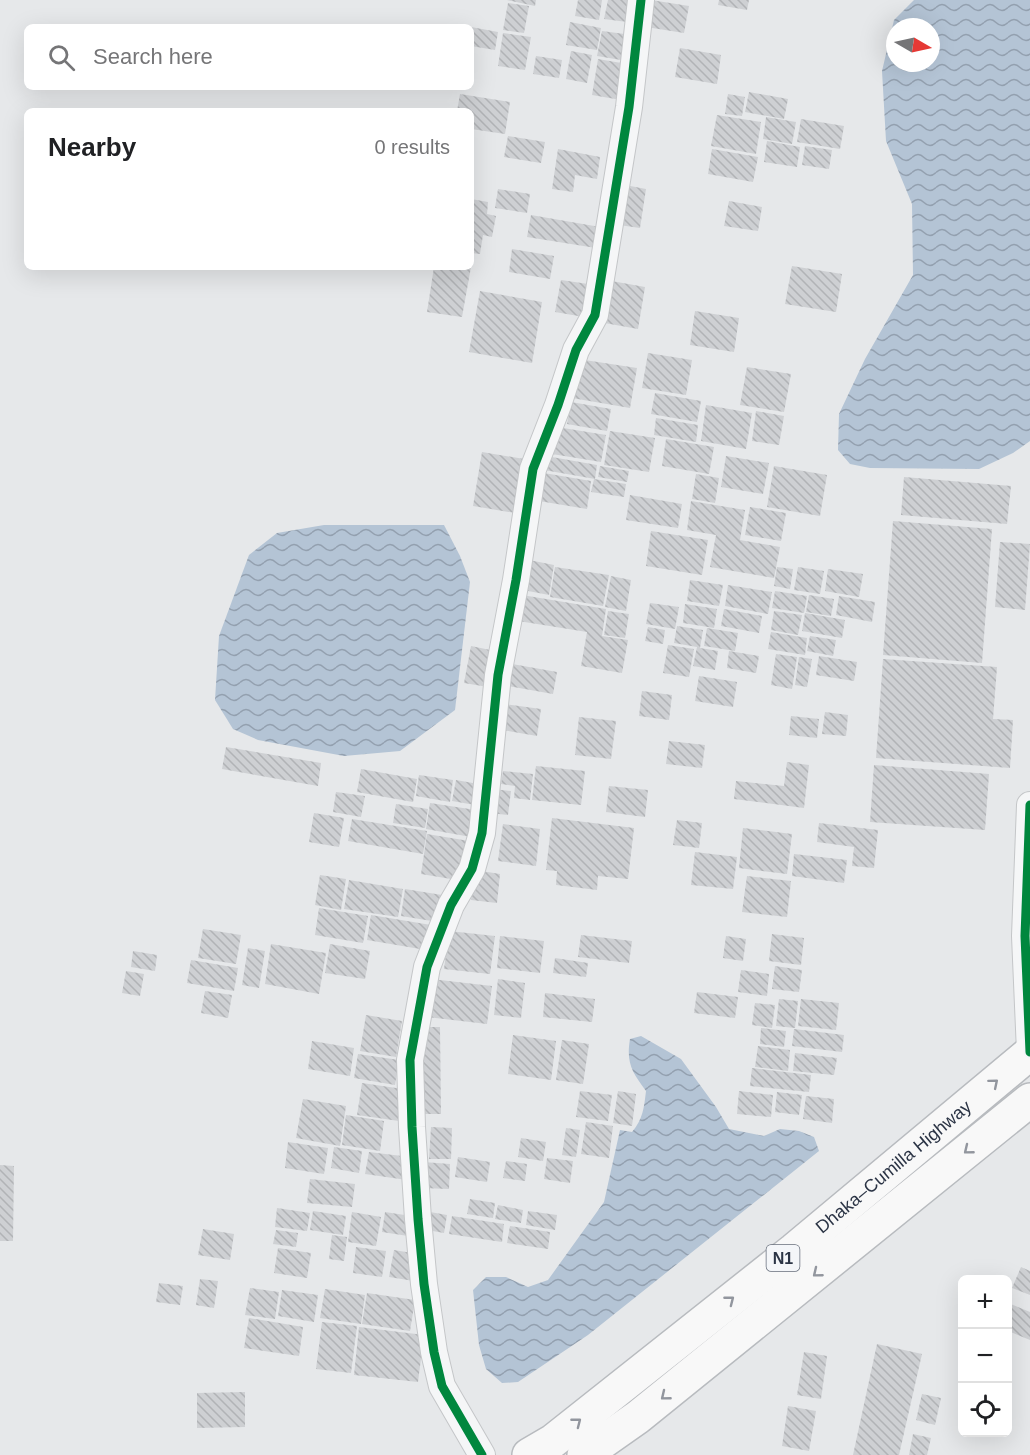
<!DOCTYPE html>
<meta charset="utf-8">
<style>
:root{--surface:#fff;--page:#f6f6f6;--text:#202124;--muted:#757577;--line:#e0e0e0}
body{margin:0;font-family:Helvetica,sans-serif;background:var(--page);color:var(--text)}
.controls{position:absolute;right:18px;bottom:18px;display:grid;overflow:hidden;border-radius:9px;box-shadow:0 6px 24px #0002}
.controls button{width:54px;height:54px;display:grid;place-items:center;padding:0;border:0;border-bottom:2px solid var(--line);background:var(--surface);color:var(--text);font:30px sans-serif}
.compass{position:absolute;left:886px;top:18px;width:54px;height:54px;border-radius:50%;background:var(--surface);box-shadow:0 6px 24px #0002;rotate:99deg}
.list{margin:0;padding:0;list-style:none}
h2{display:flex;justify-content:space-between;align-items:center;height:78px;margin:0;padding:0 24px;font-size:26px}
h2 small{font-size:20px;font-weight:400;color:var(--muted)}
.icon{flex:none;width:33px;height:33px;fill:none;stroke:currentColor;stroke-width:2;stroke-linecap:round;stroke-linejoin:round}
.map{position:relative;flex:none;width:1030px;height:1455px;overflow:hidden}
.search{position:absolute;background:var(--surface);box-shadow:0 6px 24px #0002;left:24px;top:24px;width:450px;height:66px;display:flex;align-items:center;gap:15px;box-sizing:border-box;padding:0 21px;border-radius:9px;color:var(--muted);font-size:22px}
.panel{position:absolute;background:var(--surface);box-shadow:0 6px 24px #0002;left:24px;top:108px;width:450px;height:162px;border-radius:9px}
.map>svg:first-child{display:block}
.water{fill:url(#water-waves);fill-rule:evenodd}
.building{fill:url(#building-back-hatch)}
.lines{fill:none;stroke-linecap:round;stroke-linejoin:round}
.street-casing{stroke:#c4c6c8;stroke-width:28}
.highway-casing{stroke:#b8bbbf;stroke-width:36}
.street{stroke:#f5f6f7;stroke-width:26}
.highway{stroke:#f8f8f8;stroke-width:33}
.cycleway-casing{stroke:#f4f6f9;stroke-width:13}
.cycleway{stroke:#00873e;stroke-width:9}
.oneway{stroke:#92969e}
.labels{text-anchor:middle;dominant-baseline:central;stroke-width:4.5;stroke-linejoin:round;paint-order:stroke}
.shield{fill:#f4f6f9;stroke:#676e7b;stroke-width:1.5}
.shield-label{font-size:16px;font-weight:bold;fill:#2b3445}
.street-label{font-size:18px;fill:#2b3445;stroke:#f4f6f9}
</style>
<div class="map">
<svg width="1030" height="1455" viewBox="0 0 1030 1455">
<defs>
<pattern id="water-waves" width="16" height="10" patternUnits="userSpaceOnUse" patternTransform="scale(1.5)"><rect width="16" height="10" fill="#b4c4d5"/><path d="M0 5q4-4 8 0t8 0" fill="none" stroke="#93a0af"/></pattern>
<pattern id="building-back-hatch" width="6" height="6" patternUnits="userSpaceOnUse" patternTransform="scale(1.5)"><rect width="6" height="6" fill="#ced0d3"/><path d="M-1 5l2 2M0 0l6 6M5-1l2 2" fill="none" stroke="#b1b3b6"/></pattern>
</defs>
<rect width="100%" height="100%" fill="#e6e8ea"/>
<g class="water">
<path d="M914,0H1030V441L1013,453L979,469L870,468L850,464L838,450L839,414L865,359L913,275L912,204L886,141L882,71L894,20ZM895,27H931V63H895Z"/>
<polygon points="324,525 444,525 460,556 470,582 455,710 400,751 344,756 258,740 233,729 215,700 219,636 249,555 277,533"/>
<path d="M641,1036L681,1059L716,1107L729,1129L764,1136L780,1129L799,1131L814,1137L819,1151L588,1335L518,1382L502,1383L486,1369L479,1345L473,1290L486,1277H506L528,1287L548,1280L604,1202L620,1130L632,1132C643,1119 644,1108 646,1091C632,1072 626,1063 630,1039Z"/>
</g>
<g class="building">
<polygon points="507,0 536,0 535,6"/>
<polygon points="578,0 602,0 599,20 575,16"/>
<polygon points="608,0 631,0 627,22 604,19"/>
<polygon points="651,0 689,6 684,33 646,27"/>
<polygon points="719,0 749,0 747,10 718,5"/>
<polygon points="508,3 529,6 524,33 503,30"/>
<polygon points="570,22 601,28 597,50 566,45"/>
<polygon points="471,27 498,32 495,50 471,46"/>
<polygon points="602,31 632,35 627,61 597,56"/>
<polygon points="503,33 531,37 525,70 498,66"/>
<polygon points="680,48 721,55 717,84 675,77"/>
<polygon points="571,51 592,55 587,83 566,79"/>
<polygon points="536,56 562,60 559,78 533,74"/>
<polygon points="598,59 633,65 627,101 592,95"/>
<polygon points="749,92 788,99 784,119 745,112"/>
<polygon points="460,94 510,102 505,134 471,129 471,111 457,111"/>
<polygon points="728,94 745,97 742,116 725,114"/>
<polygon points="717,115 761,122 756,154 711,146"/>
<polygon points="766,117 796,122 792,144 763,139"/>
<polygon points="801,119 844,126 840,149 797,142"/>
<polygon points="508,136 545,142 541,163 504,157"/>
<polygon points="767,141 800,147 797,167 764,162"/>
<polygon points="805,146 832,150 829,169 802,165"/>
<polygon points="558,149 600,157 597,179 575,175 573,192 552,189"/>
<polygon points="712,149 758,157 753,182 708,174"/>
<polygon points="625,185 646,189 640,228 619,225"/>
<polygon points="498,189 530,194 527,213 495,208"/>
<polygon points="471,199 488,202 487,214 496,216 492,237 483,235 480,254 471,253"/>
<polygon points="729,201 762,207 758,231 724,226"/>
<polygon points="531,215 600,227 596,248 527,237"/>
<polygon points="512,249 554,256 550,279 509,272"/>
<polygon points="792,266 842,274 836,312 785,304"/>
<polygon points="434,267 471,267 462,317 427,312"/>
<polygon points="561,280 595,285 590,318 555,312"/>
<polygon points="606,280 645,287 638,329 599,322"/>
<polygon points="480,291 542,302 532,363 469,352"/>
<polygon points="695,311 739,318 734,352 690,345"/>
<polygon points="648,353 692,360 686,395 642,388"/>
<polygon points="578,359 637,368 630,408 572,398"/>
<polygon points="747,367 791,374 784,412 740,405"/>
<polygon points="655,393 701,401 697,422 651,414"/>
<polygon points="571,402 611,409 607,431 567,424"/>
<polygon points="706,405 752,413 746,449 701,441"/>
<polygon points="756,411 784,416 779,445 752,441"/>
<polygon points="656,418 698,425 696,442 654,435"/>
<polygon points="557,427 606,435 601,462 552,454"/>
<polygon points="610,431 655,438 649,472 604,465"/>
<polygon points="666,439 714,447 709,474 662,466"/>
<polygon points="482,452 524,459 515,513 473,506"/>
<polygon points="546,456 597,465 595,479 544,470"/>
<polygon points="726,456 769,463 763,494 721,487"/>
<polygon points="600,466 629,471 627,482 598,477"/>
<polygon points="774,466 827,475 820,516 767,507"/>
<polygon points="538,472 591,481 587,509 533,500"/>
<polygon points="696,474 719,478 715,503 692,499"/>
<polygon points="904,477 1011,486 1007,524 901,515"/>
<polygon points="594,479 626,484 624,497 591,492"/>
<polygon points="630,495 682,504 678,528 626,520"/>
<polygon points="691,501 745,510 740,540 780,547 774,578 710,567 716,535 687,530"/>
<polygon points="750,507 786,513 781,541 745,535"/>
<polygon points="893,521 992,529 982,663 883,655"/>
<polygon points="651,531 708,540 702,575 646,566"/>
<polygon points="1000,542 1030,544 1025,610 995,607"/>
<polygon points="529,560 554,565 549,595 523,590"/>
<polygon points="555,567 609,575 603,606 550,597"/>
<polygon points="777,567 793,569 790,589 774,586"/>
<polygon points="798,567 824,571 820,594 794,590"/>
<polygon points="828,569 863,574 859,597 825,591"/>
<polygon points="611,576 631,580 626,611 605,607"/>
<polygon points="690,580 723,585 719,606 687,601"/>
<polygon points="728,585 772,592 768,614 725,606"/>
<polygon points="775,591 807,596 804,613 772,608"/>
<polygon points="516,594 606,609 602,636 628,640 622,673 581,666 587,632 512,620"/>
<polygon points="809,595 834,599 831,616 806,612"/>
<polygon points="839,596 875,602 872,622 836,615"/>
<polygon points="650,603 679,607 675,629 646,624"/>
<polygon points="685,604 717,609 714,628 683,623"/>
<polygon points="724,609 762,616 759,633 721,626"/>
<polygon points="608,611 629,614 625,638 604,635"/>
<polygon points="774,611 802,615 798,635 771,630"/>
<polygon points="805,613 845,620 842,638 802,631"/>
<polygon points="677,626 703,630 700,648 718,651 715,670 693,666 697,647 674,643"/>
<polygon points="648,627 665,630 663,644 645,641"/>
<polygon points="707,628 738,633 735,651 704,646"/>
<polygon points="771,632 807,638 805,655 768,649"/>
<polygon points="810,636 836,640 833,656 807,651"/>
<polygon points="668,645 694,649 689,677 663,673"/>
<polygon points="471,646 495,651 488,687 464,683"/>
<polygon points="729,651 759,656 756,673 727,668"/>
<polygon points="776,654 797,657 792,689 771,685"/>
<polygon points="819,656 857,662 854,681 816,675"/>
<polygon points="799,657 812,659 807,687 795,685"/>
<polygon points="883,659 997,667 993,719 1013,720 1010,768 876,758"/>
<polygon points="507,663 557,672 553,694 503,685"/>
<polygon points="699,676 737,682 733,707 695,701"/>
<polygon points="642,691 672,695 669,720 639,716"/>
<polygon points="505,704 541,709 537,736 502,730"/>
<polygon points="825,712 848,715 846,736 822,734"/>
<polygon points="791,716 819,719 817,738 789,735"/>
<polygon points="579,717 616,721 611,759 575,755"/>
<polygon points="669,741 705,745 702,768 666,764"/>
<polygon points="226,747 321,763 318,786 222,769"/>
<polygon points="787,762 809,765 804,808 734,799 736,781 784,786"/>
<polygon points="874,765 989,774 985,830 870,822"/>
<polygon points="536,766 585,771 581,805 532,800"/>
<polygon points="361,769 417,779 413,802 357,792"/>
<polygon points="503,771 533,774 530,800 514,798 515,786 501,784"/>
<polygon points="419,775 453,780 450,802 416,796"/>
<polygon points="456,780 484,785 481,806 452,801"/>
<polygon points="609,786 648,790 645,817 606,812"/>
<polygon points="493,789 511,791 508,815 490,813"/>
<polygon points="336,792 365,796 361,817 333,812"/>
<polygon points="430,803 476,810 471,837 426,829"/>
<polygon points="396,804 428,809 425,828 393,823"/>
<polygon points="314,813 344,818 339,847 309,842"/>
<polygon points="552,818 634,828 628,879 598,876 597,890 556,885 557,871 546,870"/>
<polygon points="352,819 427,831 423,854 348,841"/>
<polygon points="677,820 702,823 699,848 673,845"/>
<polygon points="819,823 878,830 874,868 852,866 854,847 817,842"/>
<polygon points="503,824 540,829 536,866 498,861"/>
<polygon points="743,828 792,834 787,874 739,868"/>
<polygon points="427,834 469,841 463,881 421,874"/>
<polygon points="695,852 737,857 733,889 691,885"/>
<polygon points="794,854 847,860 844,883 792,876"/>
<polygon points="475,870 500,874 497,903 471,900"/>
<polygon points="320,875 346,879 341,910 315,905"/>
<polygon points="747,876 791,881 787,917 742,912"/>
<polygon points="349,880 403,889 398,917 344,909"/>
<polygon points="405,889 442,895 438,922 401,916"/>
<polygon points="319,908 368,916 363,943 315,935"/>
<polygon points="371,915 431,925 426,950 367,940"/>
<polygon points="203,929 241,935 236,964 198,958"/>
<polygon points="449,931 495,936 490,974 444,969"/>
<polygon points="772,934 804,938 801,965 769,961"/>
<polygon points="581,935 632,941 629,963 578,957"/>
<polygon points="500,936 544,941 540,973 497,968"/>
<polygon points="726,936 746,939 743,961 723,958"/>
<polygon points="271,944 326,953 319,994 265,984"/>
<polygon points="330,944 370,951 365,979 325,973"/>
<polygon points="248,948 265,951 259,988 242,985"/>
<polygon points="133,951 157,955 155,971 131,967"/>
<polygon points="555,958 588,963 586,977 553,973"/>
<polygon points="191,960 238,968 234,991 187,983"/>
<polygon points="775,966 802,970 799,992 772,989"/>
<polygon points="741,970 769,974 767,996 738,992"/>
<polygon points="126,971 144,974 140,996 122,993"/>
<polygon points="431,979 492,986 487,1024 427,1017"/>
<polygon points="498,979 525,983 521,1018 494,1015"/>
<polygon points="205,991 232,995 228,1018 201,1013"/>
<polygon points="697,992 738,997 735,1018 694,1013"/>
<polygon points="545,993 595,999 592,1022 543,1017"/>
<polygon points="779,999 798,1001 795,1028 776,1026"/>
<polygon points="801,999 839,1003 836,1030 798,1026"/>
<polygon points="755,1003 775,1005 772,1028 752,1025"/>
<polygon points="366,1015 402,1021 396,1057 360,1051"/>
<polygon points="418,1027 440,1027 441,1114 418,1114"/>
<polygon points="761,1028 786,1031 784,1047 760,1044"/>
<polygon points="794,1029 844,1035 842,1052 792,1046"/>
<polygon points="513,1035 556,1041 551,1080 508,1074"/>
<polygon points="562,1040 589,1044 583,1084 556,1080"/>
<polygon points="312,1041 354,1048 350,1076 308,1069"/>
<polygon points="758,1046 790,1050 788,1071 755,1067"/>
<polygon points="795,1053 837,1058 834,1075 793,1071"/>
<polygon points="358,1054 399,1060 395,1085 354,1078"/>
<polygon points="752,1068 811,1075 809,1092 750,1086"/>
<polygon points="362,1083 403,1089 399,1121 357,1115"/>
<polygon points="580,1091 612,1095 608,1121 576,1117"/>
<polygon points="618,1091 636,1094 632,1126 613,1123"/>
<polygon points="739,1091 773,1095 771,1117 737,1114"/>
<polygon points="777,1092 802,1095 799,1115 775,1112"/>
<polygon points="806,1096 834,1099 832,1123 803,1119"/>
<polygon points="303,1099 346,1106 340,1146 296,1138"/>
<polygon points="346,1115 384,1121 380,1151 342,1145"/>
<polygon points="586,1122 613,1126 609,1158 581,1154"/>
<polygon points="431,1127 452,1128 451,1159 429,1159"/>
<polygon points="566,1128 580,1130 576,1157 562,1155"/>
<polygon points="521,1138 546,1142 543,1161 518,1157"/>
<polygon points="288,1142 328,1148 324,1174 285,1168"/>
<polygon points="334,1147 362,1151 359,1173 331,1168"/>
<polygon points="369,1152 410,1157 407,1180 365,1174"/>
<polygon points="458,1157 490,1162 487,1182 455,1177"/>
<polygon points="547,1158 573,1161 570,1183 544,1179"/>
<polygon points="506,1161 527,1164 525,1181 503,1178"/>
<polygon points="423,1162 450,1164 449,1189 422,1188"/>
<polygon points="0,1165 14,1166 13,1241 0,1241"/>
<polygon points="310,1179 355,1184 352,1207 307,1203"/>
<polygon points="470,1199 495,1203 493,1218 467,1214"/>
<polygon points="498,1205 523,1210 521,1223 495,1219"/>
<polygon points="277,1208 310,1213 307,1231 275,1227"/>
<polygon points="313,1211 346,1216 343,1235 310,1230"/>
<polygon points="528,1211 557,1215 555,1230 526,1225"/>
<polygon points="352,1212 381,1217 376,1246 348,1242"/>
<polygon points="385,1212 411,1216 408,1236 382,1232"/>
<polygon points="430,1212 447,1215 444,1233 427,1230"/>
<polygon points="452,1216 504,1224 502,1242 449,1234"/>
<polygon points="510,1226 550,1232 548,1249 507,1243"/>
<polygon points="203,1229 234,1234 230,1260 198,1255"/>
<polygon points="276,1230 298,1233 296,1247 273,1244"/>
<polygon points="332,1235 347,1237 344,1261 329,1259"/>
<polygon points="356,1247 386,1251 382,1277 353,1273"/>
<polygon points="278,1248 311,1253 307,1278 274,1273"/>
<polygon points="394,1250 418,1254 414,1281 389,1277"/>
<polygon points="1021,1267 1030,1271 1030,1295 1012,1288"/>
<polygon points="200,1279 218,1281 214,1308 196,1305"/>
<polygon points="159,1283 183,1286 180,1305 156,1302"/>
<polygon points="250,1288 279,1292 275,1319 245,1315"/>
<polygon points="325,1289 365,1295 361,1324 320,1318"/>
<polygon points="282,1290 318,1295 314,1322 278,1316"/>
<polygon points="367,1293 415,1300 410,1331 362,1324"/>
<polygon points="1008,1303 1030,1312 1030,1340 1008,1331"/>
<polygon points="249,1318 303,1327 299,1356 244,1348"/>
<polygon points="322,1322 357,1326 351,1373 316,1369"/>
<polygon points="359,1327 424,1335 418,1382 354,1375"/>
<polygon points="877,1344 922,1354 899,1455 853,1455"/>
<polygon points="804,1352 827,1356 821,1399 797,1395"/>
<polygon points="245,1392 245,1427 197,1428 197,1393"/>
<polygon points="922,1394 941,1398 935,1425 916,1420"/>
<polygon points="788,1406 816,1411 809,1451 782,1446"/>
<polygon points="913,1434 931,1438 927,1455 909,1455"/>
</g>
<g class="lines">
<defs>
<g id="street">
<polyline points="1030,805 1025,936 1030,1052"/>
<polyline points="482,1455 442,1386 434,1352 424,1284 418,1219 412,1127 410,1060 427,967 451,905 472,869 482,833 498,675 516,580 533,469 558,405 576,350 595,315 629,107 641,0"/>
</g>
<g id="highway">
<path id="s1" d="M529,1455L553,1441L794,1250L1030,1053"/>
<polyline points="584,1455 638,1417 1030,1100"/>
</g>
</defs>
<use href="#street" class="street-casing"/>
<use href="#highway" class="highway-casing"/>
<use href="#street" class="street"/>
<use href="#highway" class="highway"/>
<defs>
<g id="cycleway">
<polyline points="1030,805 1025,936 1030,1052"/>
<polyline points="482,1455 442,1386 434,1352 424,1284 418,1219 412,1127 410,1060 427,967 451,905 472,869 482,833 498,675 516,580 533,469 558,405 576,350 595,315 629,107 641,0"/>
</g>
</defs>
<use href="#cycleway" class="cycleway-casing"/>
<use href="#cycleway" class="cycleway"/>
</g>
<defs><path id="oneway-chevron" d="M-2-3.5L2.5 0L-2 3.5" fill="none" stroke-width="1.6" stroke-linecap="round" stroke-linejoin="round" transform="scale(1.5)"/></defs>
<g class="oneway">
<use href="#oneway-chevron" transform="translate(994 1083) rotate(-40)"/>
<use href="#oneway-chevron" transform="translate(968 1150) rotate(141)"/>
<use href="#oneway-chevron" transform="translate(817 1273) rotate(141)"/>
<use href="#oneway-chevron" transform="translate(730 1300) rotate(-38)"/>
<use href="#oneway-chevron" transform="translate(665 1396) rotate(141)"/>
<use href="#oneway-chevron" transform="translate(577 1422) rotate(-38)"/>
</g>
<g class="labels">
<rect class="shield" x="766.5" y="1245" width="33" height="26" rx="4.5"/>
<g class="shield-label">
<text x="783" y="1258">N1</text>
</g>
<g class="street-label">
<text stroke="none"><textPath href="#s1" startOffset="465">Dhaka–Cumilla Highway</textPath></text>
</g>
</g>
</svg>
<div class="controls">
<button>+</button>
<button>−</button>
<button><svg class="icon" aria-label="locate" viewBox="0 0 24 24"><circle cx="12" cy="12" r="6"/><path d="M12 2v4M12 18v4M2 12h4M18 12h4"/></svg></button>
</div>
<svg class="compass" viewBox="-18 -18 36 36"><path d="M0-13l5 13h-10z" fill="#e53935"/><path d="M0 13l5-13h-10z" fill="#757577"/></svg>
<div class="search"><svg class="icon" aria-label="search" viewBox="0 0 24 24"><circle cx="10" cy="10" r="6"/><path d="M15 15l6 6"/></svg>Search here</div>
<section class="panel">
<h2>Nearby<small>0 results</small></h2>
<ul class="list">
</ul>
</section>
</div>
